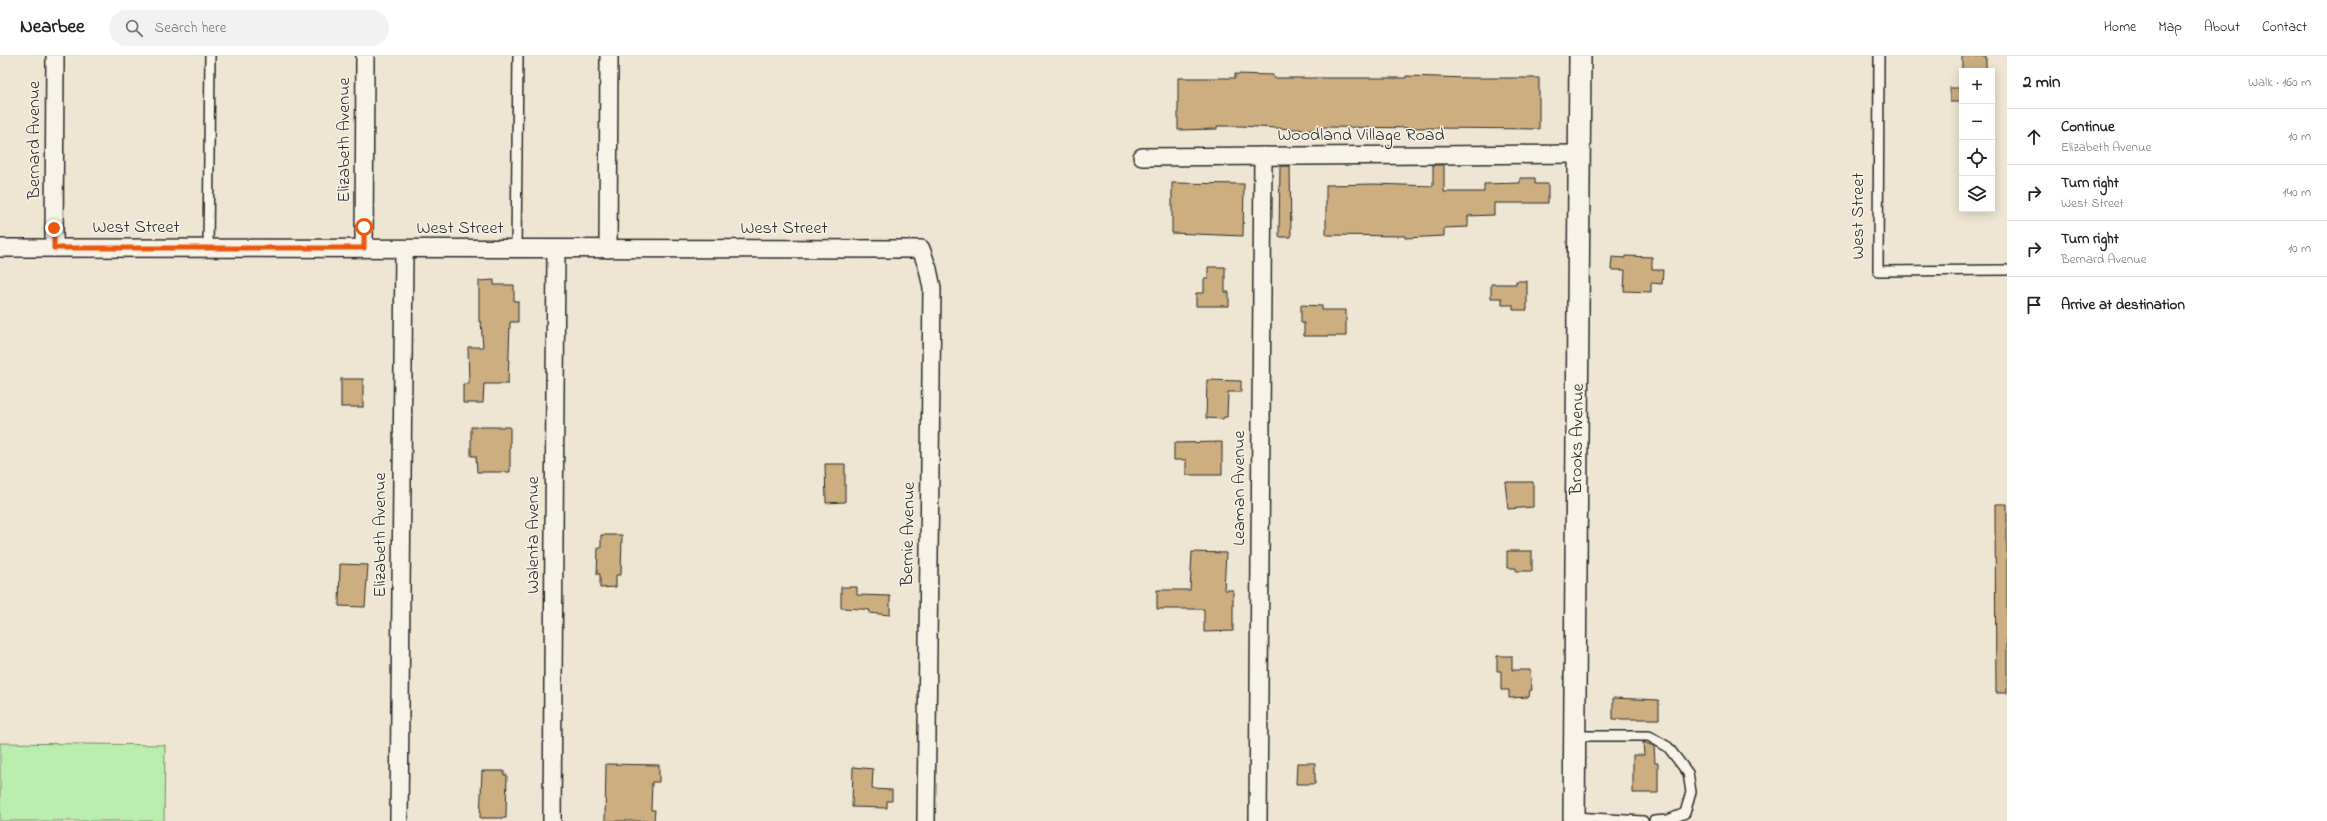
<!DOCTYPE html>
<meta charset="utf-8">
<style>
:root{--surface:#fff;--page:#f2f2f2;--text:#222;--muted:#767676;--line:#e0e0e0}
body{margin:0;font-family:"Indie Flower",sans-serif;background:var(--page);color:var(--text)}
.controls{position:absolute;right:12px;top:12px;display:grid;overflow:hidden;border-radius:0px;box-shadow:0 2px 10px #0003}
.controls button{width:36px;height:36px;display:grid;place-items:center;padding:0;border:0;border-bottom:1px solid var(--line);background:var(--surface);color:var(--text);font:20px sans-serif}
.stop{position:absolute;width:12px;height:12px;margin:-9px;border:3px solid #ea580c;border-radius:50%;background:#fff}
.stop.end{background:#ea580c;border-color:#fff;box-shadow:0 1px 4px #0008}
.list{margin:0;padding:0;list-style:none}
h2{display:flex;justify-content:space-between;align-items:center;height:52px;margin:0;padding:0 16px;font-size:17px}
h2 small{font-size:13px;font-weight:400;color:var(--muted)}
.list li{display:grid;grid-template-columns:26px 1fr auto;gap:12px;align-items:center;box-sizing:border-box;height:56px;padding:0 16px;border-top:1px solid var(--line)}
.list b{display:block;font-size:15px;white-space:nowrap}
.list p{margin:0;font-size:13px;white-space:nowrap;color:var(--muted)}
.list em{font-size:13px;font-style:normal;color:var(--muted)}
.icon{flex:none;width:22px;height:22px;fill:none;stroke:currentColor;stroke-width:2;stroke-linecap:round;stroke-linejoin:round}
.map{position:relative;flex:none;width:2007px;height:765px;overflow:hidden}
header{display:flex;align-items:center;gap:24px;box-sizing:border-box;height:56px;padding:0 20px;background:var(--surface);border-bottom:1px solid var(--line)}
header strong{font-size:19px}
nav{display:flex;gap:22px;margin-inline-start:auto;font-size:14px}
.search{width:280px;height:36px;background:var(--page);display:flex;align-items:center;gap:10px;box-sizing:border-box;padding:0 14px;border-radius:22px;color:var(--muted);font-size:15px}
main{display:flex}
aside{flex:1;background:var(--surface)}
.map>svg:first-child{display:block}
.grass{fill:#bbedae;stroke:#738c6c}
.building{fill:#ccae80;stroke:#2b2b2b}
.lines{fill:none;stroke-linecap:round;stroke-linejoin:round}
.service-casing{stroke:#2b2b2b;stroke-width:12}
.minor-casing{stroke:#2b2b2b;stroke-width:20}
.tertiary-casing{stroke:#2b2b2b;stroke-width:24}
.service{stroke:#f7f3e8;stroke-width:9}
.minor{stroke:#f7f3e8;stroke-width:17}
.tertiary{stroke:#f7f3e8;stroke-width:21}
.route{stroke:#ea580c;stroke-width:5}
.labels{text-anchor:middle;dominant-baseline:central;stroke-width:3;stroke-linejoin:round;paint-order:stroke}
.street-label{font-size:18px;fill:#2b2b2b;stroke:#f7f3e8}
</style>
<header>
<strong>Nearbee</strong>
<div class="search"><svg class="icon" aria-label="search" viewBox="0 0 24 24"><circle cx="10" cy="10" r="6"/><path d="M15 15l6 6"/></svg>Search here</div>
<nav><a>Home</a><a>Map</a><a>About</a><a>Contact</a></nav>
</header>
<main>
<div class="map">
<svg width="2007" height="765" viewBox="0 0 2007 765">
<rect width="100%" height="100%" fill="#eee5d3"/>
<filter id="ink" filterUnits="userSpaceOnUse"><feTurbulence type="fractalNoise" baseFrequency=".025" numOctaves="2"/><feDisplacementMap in="SourceGraphic" scale="8" xChannelSelector="R" yChannelSelector="G"/><feConvolveMatrix kernelMatrix="1 2 1 2 8 2 1 2 1" color-interpolation-filters="sRGB"/></filter>
<g filter="url(#ink)">
<polygon class="grass" points="0,687 165,689 164,765 0,765"/>
<g class="building">
<rect x="1962" y="0" width="24" height="15"/>
<polygon points="1235,18 1273,19 1273,22 1406,22 1406,20 1469,22 1539,22 1539,73 1323,71 1323,74 1312,74 1240,70 1217,70 1217,73 1178,74 1178,22 1235,22"/>
<rect x="1950" y="32" width="12" height="14"/>
<polygon points="1433,109 1444,109 1444,136 1484,136 1484,128 1520,127 1520,122 1535,122 1535,128 1548,128 1548,147 1494,147 1494,159 1468,160 1468,171 1444,172 1444,180 1405,182 1405,180 1326,179 1326,129 1373,128 1433,130"/>
<polygon points="1280,110 1290,110 1291,181 1279,181"/>
<polygon points="1172,127 1244,128 1243,180 1172,177"/>
<polygon points="1625,200 1652,201 1652,214 1663,214 1662,228 1651,227 1651,236 1624,235 1625,214 1611,214 1612,201 1625,202"/>
<polygon points="1208,211 1225,211 1225,236 1229,236 1229,250 1196,250 1196,237 1204,237 1204,223 1208,223"/>
<polygon points="494,224 494,229 514,229 514,245 518,245 518,266 510,266 508,328 484,328 483,347 463,347 463,328 469,328 468,291 483,291 481,266 479,266 479,225"/>
<polygon points="1516,225 1527,225 1527,254 1513,254 1513,249 1502,249 1502,242 1491,242 1491,228 1516,228"/>
<polygon points="1301,249 1322,250 1322,254 1346,254 1346,280 1304,280 1304,267 1301,267"/>
<rect x="341" y="323" width="22" height="28"/>
<polygon points="1207,324 1241,325 1241,336 1228,336 1227,361 1224,361 1223,363 1206,362"/>
<polygon points="471,371 510,371 510,416 477,416 476,400 471,400"/>
<polygon points="1222,386 1222,419 1186,419 1186,404 1174,404 1174,387"/>
<polygon points="825,408 845,408 845,446 826,447"/>
<polygon points="1505,426 1533,426 1533,451 1508,453"/>
<polygon points="1995,448 2007,448 2007,637 1996,637"/>
<polygon points="601,479 622,479 621,519 616,519 616,531 600,532 600,518 597,518 598,492 601,492"/>
<polygon points="1507,495 1532,495 1532,515 1516,515 1516,512 1507,512"/>
<polygon points="1192,496 1226,497 1224,534 1233,534 1233,575 1204,576 1204,553 1157,553 1157,534 1190,534"/>
<polygon points="340,508 368,509 365,551 339,550"/>
<polygon points="841,531 857,531 857,539 890,540 890,559 869,557 870,554 862,553 841,552"/>
<polygon points="1497,600 1512,600 1512,614 1530,614 1532,634 1530,634 1529,641 1509,642 1509,634 1501,634 1501,615 1497,615"/>
<polygon points="1613,642 1659,644 1659,663 1613,663"/>
<polygon points="1643,686 1654,690 1655,707 1658,707 1658,737 1633,737 1633,699 1644,699"/>
<polygon points="1297,707 1315,707 1315,728 1296,728"/>
<polygon points="606,708 659,709 659,726 652,726 651,754 655,754 654,765 605,765"/>
<polygon points="853,711 873,713 872,733 892,734 892,745 887,745 887,752 852,751"/>
<polygon points="482,715 504,715 504,719 507,719 506,762 480,762"/>
</g>
<g class="lines">
<defs>
<g id="service">
<polyline points="1879,0 1878,215 2007,214"/>
<polyline points="208,192 210,0"/>
<polyline points="516,192 518,0"/>
<polyline points="1575,680 1649,680 1668,691 1688,717 1691,736 1685,757 1668,764 1654,765"/>
<polyline points="1574,761 1643,765"/>
</g>
<g id="minor">
<polyline points="1142,101 1580,98"/>
<polyline points="0,192 921,193 928,213 932,232 926,765"/>
<polyline points="54,192 55,0"/>
<polyline points="364,192 365,0"/>
<polyline points="608,193 609,0"/>
<polyline points="399,765 404,193"/>
<polyline points="552,765 556,193"/>
<polyline points="1258,765 1263,100"/>
</g>
<polyline id="tertiary" points="1574,765 1580,0"/>
</defs>
<use href="#service" class="service-casing"/>
<use href="#minor" class="minor-casing"/>
<use href="#tertiary" class="tertiary-casing"/>
<use href="#service" class="service"/>
<use href="#minor" class="minor"/>
<use href="#tertiary" class="tertiary"/>
</g>
</g>
<g class="lines" filter="url(#ink)">
<polyline class="route" points="54,172 54,192 364,192 364,171"/>
</g>
<g class="labels">
<g class="street-label">
<text x="1361" y="80">Woodland Village Road</text>
<text transform="translate(35 84) rotate(-90)">Bernard Avenue</text>
<text transform="translate(345 84) rotate(-90)">Elizabeth Avenue</text>
<text transform="translate(1859 160) rotate(-90)">West Street</text>
<text x="136" y="172">West Street</text>
<text x="460" y="173">West Street</text>
<text x="784" y="173">West Street</text>
<text transform="translate(1578 383) rotate(-89)">Brooks Avenue</text>
<text transform="translate(1240 432) rotate(-90)">Leaman Avenue</text>
<text transform="translate(909 478) rotate(-89)">Bernie Avenue</text>
<text transform="translate(381 479) rotate(-90)">Elizabeth Avenue</text>
<text transform="translate(534 479) rotate(-90)">Walenta Avenue</text>
</g>
</g>
</svg>
<div class="controls">
<button>+</button>
<button>−</button>
<button><svg class="icon" aria-label="locate" viewBox="0 0 24 24"><circle cx="12" cy="12" r="6"/><path d="M12 2v4M12 18v4M2 12h4M18 12h4"/></svg></button>
<button><svg class="icon" aria-label="layers" viewBox="0 0 24 24"><path d="M12 4l9 5-9 5-9-5zM3 14l9 5 9-5"/></svg></button>
</div>
<div class="stop" style="left:364px;top:171px"></div>
<div class="stop end" style="left:54px;top:172px"></div>
</div>
<aside>
<h2>2 min<small>Walk · 160 m</small></h2>
<ul class="list">
<li><svg class="icon" aria-label="ahead" viewBox="0 0 24 24"><path d="M12 20V5M6 11l6-6 6 6"/></svg><div><b>Continue</b><p>Elizabeth Avenue</p></div><em>10 m</em></li>
<li><svg class="icon" aria-label="right" viewBox="0 0 24 24"><path d="M7 20v-9h11M14 6l5 5-5 5"/></svg><div><b>Turn right</b><p>West Street</p></div><em>140 m</em></li>
<li><svg class="icon" aria-label="right" viewBox="0 0 24 24"><path d="M7 20v-9h11M14 6l5 5-5 5"/></svg><div><b>Turn right</b><p>Bernard Avenue</p></div><em>10 m</em></li>
<li><svg class="icon" aria-label="arrive" viewBox="0 0 24 24"><path d="M6 21V4h12l-3 4 3 4H6"/></svg><div><b>Arrive at destination</b></div></li>
</ul>
</aside>
</main>
